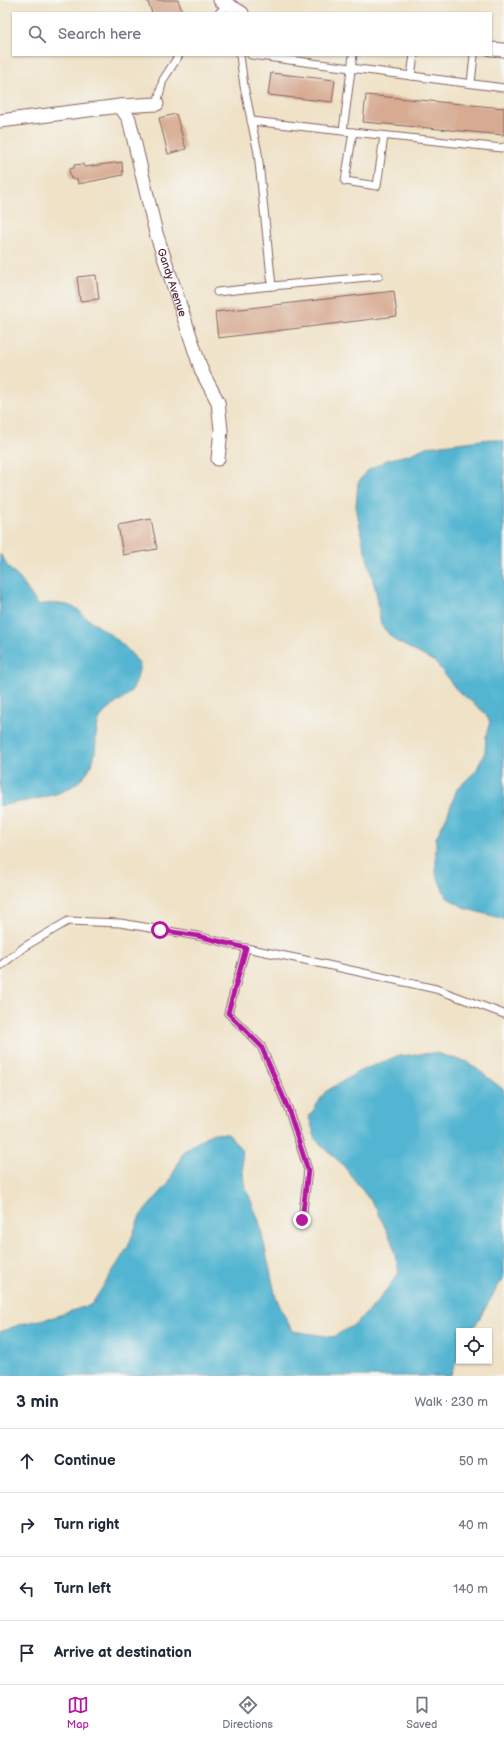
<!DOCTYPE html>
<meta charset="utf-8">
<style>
:root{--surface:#fff;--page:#f6f6f7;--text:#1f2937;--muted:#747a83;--line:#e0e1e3;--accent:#b5179e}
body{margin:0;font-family:"Balsamiq Sans",sans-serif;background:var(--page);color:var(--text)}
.controls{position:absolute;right:12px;bottom:12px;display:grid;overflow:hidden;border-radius:0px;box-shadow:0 1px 3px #0004}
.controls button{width:36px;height:36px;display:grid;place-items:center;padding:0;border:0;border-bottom:1px solid var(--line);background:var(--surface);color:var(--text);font:20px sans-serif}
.stop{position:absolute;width:12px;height:12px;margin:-9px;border:3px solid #b5179e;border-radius:50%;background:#fff}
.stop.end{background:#b5179e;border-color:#fff;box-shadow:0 1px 4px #0008}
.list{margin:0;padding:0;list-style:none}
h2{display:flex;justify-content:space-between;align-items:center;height:52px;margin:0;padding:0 16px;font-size:17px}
h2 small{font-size:13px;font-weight:400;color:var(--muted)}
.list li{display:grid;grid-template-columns:26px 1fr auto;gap:12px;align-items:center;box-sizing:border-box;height:64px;padding:0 16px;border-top:1px solid var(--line)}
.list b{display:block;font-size:15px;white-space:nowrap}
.list em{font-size:13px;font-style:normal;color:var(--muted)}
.icon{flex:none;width:22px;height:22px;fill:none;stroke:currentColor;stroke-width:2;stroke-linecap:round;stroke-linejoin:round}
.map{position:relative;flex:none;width:504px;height:1376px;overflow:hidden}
.search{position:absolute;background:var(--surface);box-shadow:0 1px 3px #0004;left:12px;right:12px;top:12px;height:44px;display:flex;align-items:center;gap:10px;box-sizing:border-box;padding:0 14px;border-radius:0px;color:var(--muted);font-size:15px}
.sheet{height:308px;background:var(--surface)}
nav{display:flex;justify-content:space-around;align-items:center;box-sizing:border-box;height:56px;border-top:1px solid var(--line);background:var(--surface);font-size:11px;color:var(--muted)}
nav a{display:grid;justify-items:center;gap:2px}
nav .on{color:var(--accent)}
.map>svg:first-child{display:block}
.water{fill:#52b5d1;stroke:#4e6a7e}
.building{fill:#d7aa92}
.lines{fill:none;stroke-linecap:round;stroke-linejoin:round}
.service-casing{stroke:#846362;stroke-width:9}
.minor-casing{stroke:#846362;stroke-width:15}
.service{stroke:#fff;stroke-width:7}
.minor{stroke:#fff;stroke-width:13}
.route{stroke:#b5179e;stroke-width:5}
.labels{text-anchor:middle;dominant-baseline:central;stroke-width:4;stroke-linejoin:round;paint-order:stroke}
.street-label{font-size:11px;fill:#4a1f2b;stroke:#f6f6f2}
</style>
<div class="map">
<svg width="504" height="1376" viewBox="0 0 504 1376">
<rect width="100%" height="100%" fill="#f6f6f2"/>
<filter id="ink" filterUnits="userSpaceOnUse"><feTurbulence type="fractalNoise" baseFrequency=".025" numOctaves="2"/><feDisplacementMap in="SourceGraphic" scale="8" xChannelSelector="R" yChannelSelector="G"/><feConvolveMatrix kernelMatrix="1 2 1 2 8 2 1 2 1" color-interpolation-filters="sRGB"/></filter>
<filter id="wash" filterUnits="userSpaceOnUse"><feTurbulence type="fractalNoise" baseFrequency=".012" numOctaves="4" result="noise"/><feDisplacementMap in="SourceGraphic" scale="16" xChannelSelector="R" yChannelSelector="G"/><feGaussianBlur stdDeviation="0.9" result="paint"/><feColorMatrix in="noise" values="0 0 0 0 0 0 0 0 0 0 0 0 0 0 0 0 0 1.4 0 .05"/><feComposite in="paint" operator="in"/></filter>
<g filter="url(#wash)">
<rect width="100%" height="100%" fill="#efe2c7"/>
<g class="water">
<polygon points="490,439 504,441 504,919 467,909 446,897 436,873 436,838 447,816 457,789 476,771 485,752 486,736 490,722 484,712 456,689 435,662 394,640 381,625 376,591 363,543 356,506 358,483 367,471 387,460 411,454 426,447"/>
<path d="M0,554L8,567L20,579L38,605C51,603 63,602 75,608C79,609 81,613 84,616C106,632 124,641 140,665C138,672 137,684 131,691C123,701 108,706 101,717C94,730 97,740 95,753C85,799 36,797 0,806Z"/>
<polygon points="435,1053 468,1062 504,1090 504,1276 472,1331 459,1331 459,1356 450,1376 0,1376 0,1332 21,1324 54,1317 92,1304 128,1247 140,1216 168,1184 184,1151 211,1133 228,1134 241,1149 244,1183 259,1221 276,1298 292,1331 333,1337 356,1324 378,1301 399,1273 392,1242 376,1208 343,1165 316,1140 309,1117 325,1092 358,1072 397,1056"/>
</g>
<g id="blocks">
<g class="building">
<polygon points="147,0 178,0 183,13 152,13"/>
<polygon points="271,73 335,80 332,102 268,95"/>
<polygon points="366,95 504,108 504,135 363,122"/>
<polygon points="176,114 186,149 168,154 159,118"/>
<polygon points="122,162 123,175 78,184 77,179 71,179 69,169 74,168 74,165 83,164 84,167"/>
<polygon points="96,275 99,299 80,301 77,277"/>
<polygon points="394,291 397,316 218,338 215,312"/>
<polygon points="151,519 157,549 123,555 118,525"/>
</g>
</g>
</g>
<g filter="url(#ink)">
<use href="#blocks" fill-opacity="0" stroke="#846362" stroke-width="1"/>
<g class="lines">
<defs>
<g id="service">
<polyline points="219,13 228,4"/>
<polyline points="240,55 244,86 258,153 272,286 379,276"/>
<polyline points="251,55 504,88"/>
<polyline points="411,76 414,55"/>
<polyline points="471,83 474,55"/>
<polyline points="157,104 163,80 179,55"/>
<polyline points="251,121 343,131 353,55"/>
<polyline points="343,131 502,148 504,147"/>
<polyline points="353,132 345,181 377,186 384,136"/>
<polyline points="217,292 272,286"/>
<polyline points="246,948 228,1013 261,1046 288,1108 308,1170 302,1220"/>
<polyline points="0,966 24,947 68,921 120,923 198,936 246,948 305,960 436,989 504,1014"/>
</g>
<g id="minor">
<polyline points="220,0 242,13"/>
<polyline points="491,49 504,50"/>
<path id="s1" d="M120,106L129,119L156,233L202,372L218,402L221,430L218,459"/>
<polyline points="0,121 120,106 157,104"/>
</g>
</defs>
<use href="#service" class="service-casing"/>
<use href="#minor" class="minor-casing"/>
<use href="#service" class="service"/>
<use href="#minor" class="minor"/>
</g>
</g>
<g class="lines" filter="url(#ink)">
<polyline class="route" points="160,930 198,936 246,948 228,1013 261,1046 288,1108 308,1170 302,1220"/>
</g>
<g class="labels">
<g class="street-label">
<text stroke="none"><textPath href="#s1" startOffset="185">Gandy Avenue</textPath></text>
</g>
</g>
</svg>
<div class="controls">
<button><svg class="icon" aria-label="locate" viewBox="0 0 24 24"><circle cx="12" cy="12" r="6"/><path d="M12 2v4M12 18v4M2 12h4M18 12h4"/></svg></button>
</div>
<div class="stop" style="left:160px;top:930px"></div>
<div class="stop end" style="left:302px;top:1220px"></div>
<div class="search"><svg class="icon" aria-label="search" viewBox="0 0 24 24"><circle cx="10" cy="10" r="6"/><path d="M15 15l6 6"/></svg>Search here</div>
</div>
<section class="sheet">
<h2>3 min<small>Walk · 230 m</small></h2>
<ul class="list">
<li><svg class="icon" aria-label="ahead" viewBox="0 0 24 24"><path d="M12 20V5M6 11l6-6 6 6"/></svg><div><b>Continue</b></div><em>50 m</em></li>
<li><svg class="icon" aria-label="right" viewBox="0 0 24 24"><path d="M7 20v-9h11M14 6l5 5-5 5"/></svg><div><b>Turn right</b></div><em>40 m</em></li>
<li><svg class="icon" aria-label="left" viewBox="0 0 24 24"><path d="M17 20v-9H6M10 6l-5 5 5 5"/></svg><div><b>Turn left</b></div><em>140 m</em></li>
<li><svg class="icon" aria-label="arrive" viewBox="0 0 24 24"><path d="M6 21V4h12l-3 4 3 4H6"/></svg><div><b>Arrive at destination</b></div></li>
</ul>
</section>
<nav>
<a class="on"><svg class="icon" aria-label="map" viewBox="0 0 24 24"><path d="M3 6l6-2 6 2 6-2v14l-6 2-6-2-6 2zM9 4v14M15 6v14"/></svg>Map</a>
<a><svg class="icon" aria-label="directions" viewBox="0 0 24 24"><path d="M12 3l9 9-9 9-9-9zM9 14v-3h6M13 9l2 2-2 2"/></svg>Directions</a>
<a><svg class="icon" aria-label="saved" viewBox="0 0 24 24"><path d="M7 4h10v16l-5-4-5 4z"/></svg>Saved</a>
</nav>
